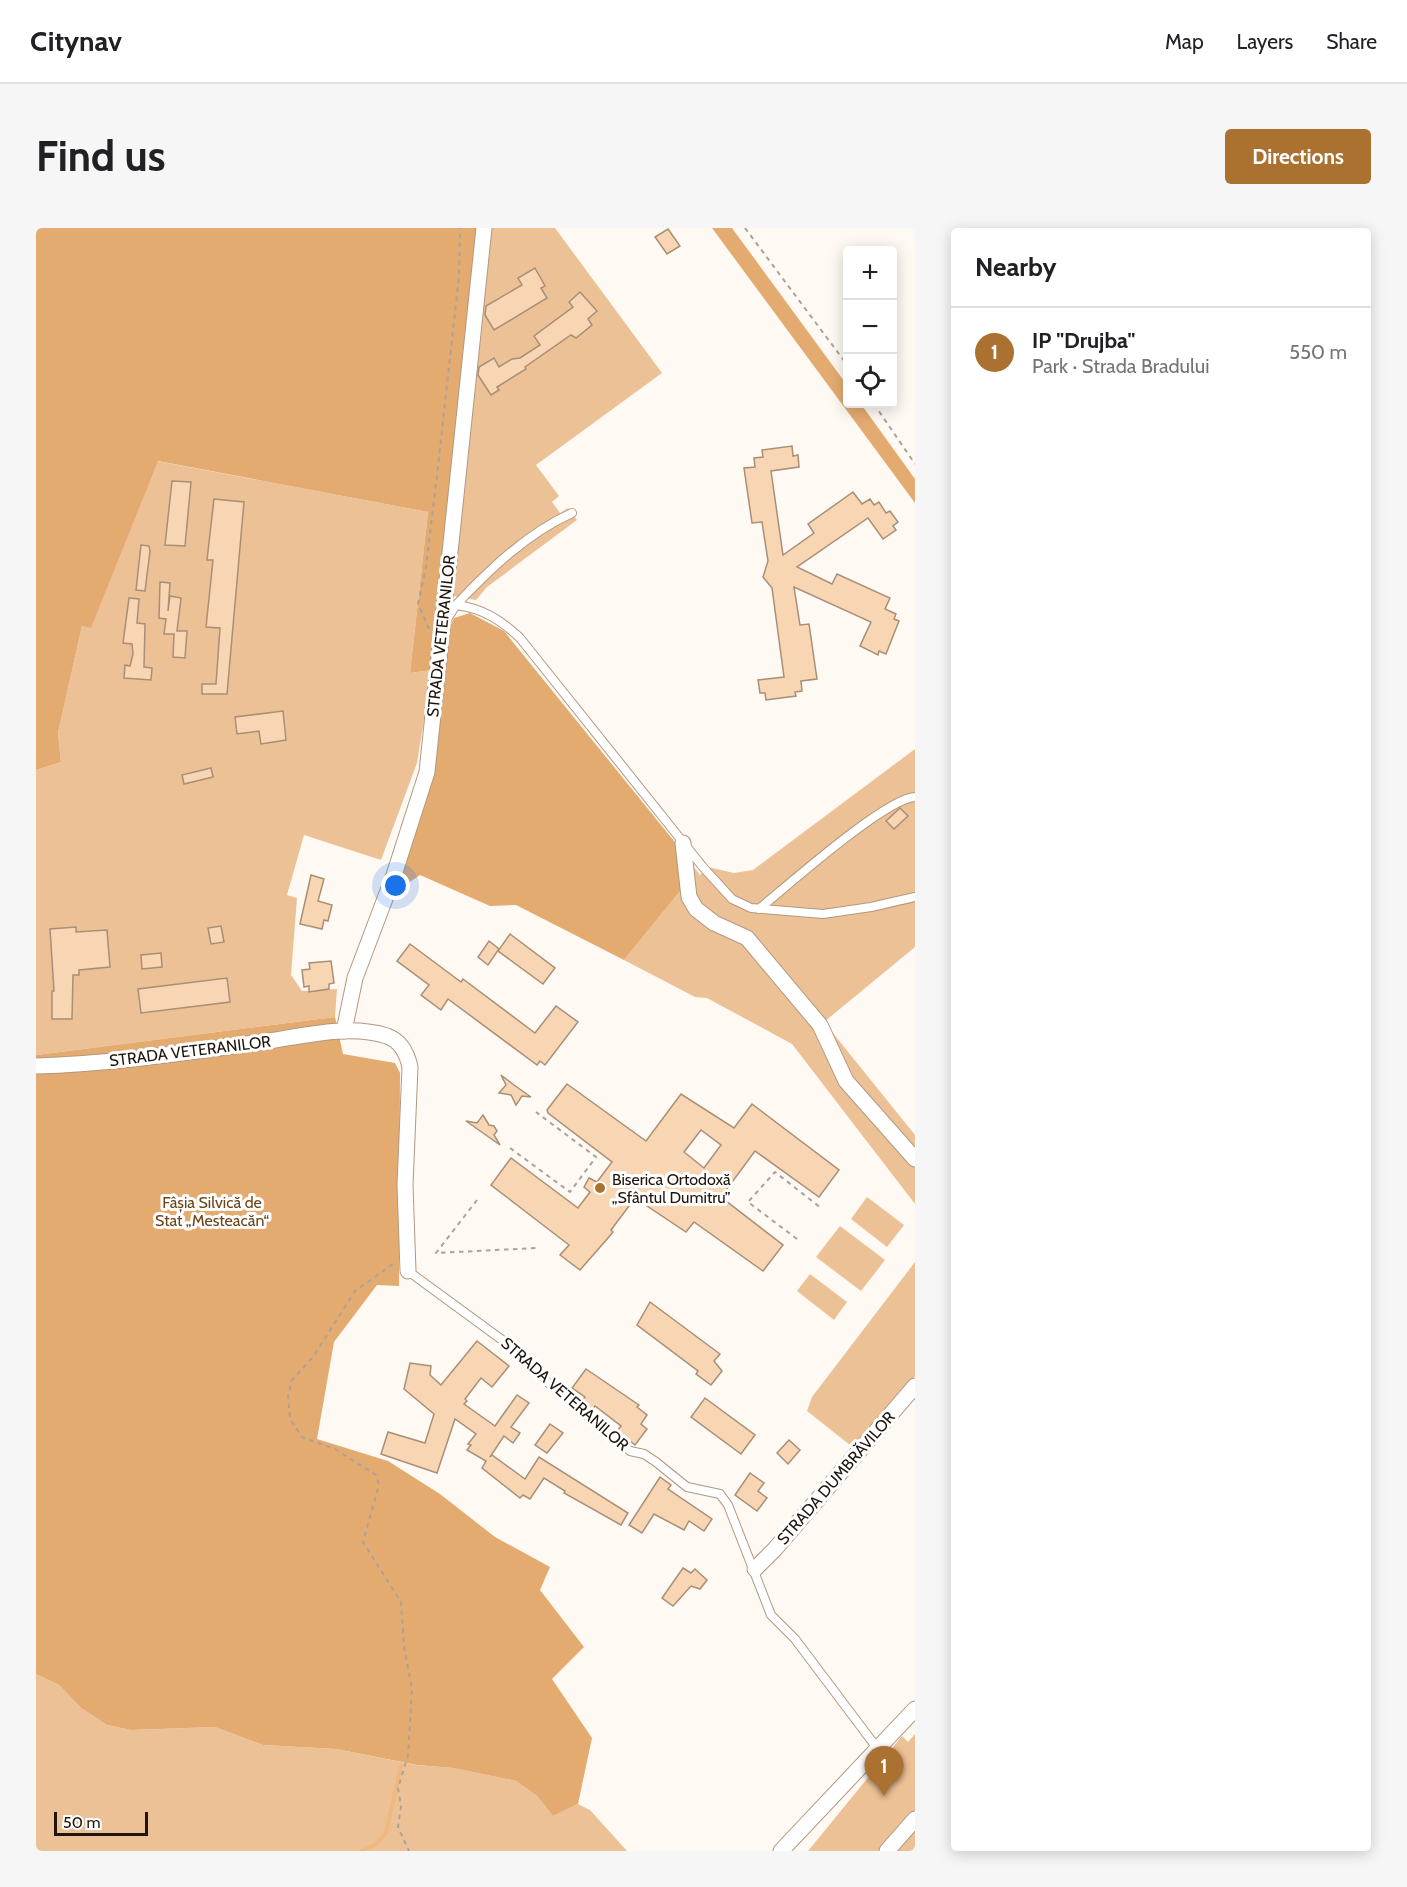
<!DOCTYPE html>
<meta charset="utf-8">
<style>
:root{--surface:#fff;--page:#f6f6f6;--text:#202124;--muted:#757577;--line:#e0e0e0;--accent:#aa7130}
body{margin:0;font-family:Cabin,sans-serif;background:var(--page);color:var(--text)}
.controls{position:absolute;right:18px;top:18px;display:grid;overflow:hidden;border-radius:6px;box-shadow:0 3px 15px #0003}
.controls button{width:54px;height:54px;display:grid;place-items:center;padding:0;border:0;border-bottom:2px solid var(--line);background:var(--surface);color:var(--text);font:30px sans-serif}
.scale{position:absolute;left:18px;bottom:15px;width:94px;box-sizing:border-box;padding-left:6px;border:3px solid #1f150c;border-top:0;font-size:16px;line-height:21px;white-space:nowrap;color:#1f150c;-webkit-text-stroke:4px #fff;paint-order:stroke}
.you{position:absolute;left:360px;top:658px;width:21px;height:21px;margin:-15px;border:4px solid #fff;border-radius:50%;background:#1a73e8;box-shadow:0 0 0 9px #1a73e833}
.badge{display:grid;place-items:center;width:39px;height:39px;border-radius:50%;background:var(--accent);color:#fff;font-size:20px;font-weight:700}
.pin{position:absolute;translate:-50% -50px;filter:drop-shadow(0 2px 3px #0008)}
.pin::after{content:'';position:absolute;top:32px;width:21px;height:18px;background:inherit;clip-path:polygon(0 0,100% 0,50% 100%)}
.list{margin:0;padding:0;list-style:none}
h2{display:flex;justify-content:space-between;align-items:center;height:78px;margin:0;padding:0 24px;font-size:26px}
h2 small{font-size:20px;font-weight:400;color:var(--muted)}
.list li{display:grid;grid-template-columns:39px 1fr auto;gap:18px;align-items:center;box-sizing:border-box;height:90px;padding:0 24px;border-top:2px solid var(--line)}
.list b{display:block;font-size:22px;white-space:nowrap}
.list p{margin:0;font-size:20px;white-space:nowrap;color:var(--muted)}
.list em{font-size:20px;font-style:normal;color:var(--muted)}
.icon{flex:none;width:33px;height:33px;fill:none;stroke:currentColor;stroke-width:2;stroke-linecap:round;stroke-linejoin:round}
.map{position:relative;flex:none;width:879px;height:1623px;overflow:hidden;border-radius:6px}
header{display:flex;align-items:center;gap:36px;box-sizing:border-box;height:84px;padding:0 30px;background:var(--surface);border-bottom:2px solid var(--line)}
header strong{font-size:28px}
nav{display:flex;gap:33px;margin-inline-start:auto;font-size:21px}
.intro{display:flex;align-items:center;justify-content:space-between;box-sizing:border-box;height:144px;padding:0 36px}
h1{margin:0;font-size:42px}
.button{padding:15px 27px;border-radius:6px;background:var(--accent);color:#fff;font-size:21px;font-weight:700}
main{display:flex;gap:36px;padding:0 36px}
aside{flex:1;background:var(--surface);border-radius:6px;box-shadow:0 3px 15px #0003}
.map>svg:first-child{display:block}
.green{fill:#ecc196}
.forest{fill:#e4ab71}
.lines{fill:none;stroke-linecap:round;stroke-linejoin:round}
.stream{stroke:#f1b87d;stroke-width:4}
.building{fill:#f8d5b3;stroke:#a88f76;stroke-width:1.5;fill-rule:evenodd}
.lane-casing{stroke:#b2987f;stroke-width:10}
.street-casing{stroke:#b2987f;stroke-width:17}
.path{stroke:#aaa29b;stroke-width:2;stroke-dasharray:4.5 4.5;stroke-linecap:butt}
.lane{stroke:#fff;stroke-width:8}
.street{stroke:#fff;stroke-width:15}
.poi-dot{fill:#aa7130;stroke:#fff;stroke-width:2}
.labels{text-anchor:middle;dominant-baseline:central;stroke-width:6;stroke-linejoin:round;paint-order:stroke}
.street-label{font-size:16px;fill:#1f150c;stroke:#fff}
.poi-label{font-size:16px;fill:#1f150c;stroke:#fff;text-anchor:start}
.park-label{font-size:16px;fill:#6b4519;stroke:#fff}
</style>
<header>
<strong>Citynav</strong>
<nav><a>Map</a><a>Layers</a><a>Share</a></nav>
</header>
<div class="intro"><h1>Find us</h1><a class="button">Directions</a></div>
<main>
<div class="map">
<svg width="879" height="1623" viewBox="0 0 879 1623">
<rect width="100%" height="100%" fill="#fff9f4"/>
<g class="green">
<polygon points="454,0 519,0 626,145 500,237 523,268 516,274 524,285 532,280 541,292 451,359 440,372 416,368"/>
<polygon points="121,233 392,284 374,445 396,442 381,535 345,632 268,607 251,667 261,670 255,747 266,763 301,761 299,789 0,827 0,542 25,534 22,505 46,398 55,399"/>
<polygon points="879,521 879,719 788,794 879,907 879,976 756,816 671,770 659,769 588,732 645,662 642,618 664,647 672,639 698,645 717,642"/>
<polygon points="831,969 868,997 851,1019 815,991"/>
<polygon points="804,998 849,1032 825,1063 780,1029"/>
<polygon points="879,1034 879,1148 819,1221 771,1183 776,1169"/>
<polygon points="774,1046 811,1074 798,1092 761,1063"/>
<polygon points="0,1446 23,1457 45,1480 71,1497 95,1502 179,1499 227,1517 300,1521 380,1537 417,1540 480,1553 501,1568 517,1588 542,1576 554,1582 591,1623 0,1623"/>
<polygon points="879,1506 879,1623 772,1623 866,1508 872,1514"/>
</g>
<g class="forest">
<polygon points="0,0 441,0 396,442 374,445 392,284 122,233 55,400 46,398 22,505 25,534 0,542"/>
<polygon points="676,0 696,0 811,157 812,176 825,176 879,251 879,275"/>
<polygon points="434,385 468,403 642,618 645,662 588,732 480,677 454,678 384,647 362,662 397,544 411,404 418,390"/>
<polygon points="299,789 307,826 359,835 364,845 363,1058 341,1057 298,1114 281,1211 352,1233 404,1266 459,1309 514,1339 504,1362 548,1419 516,1451 556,1510 542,1576 517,1588 501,1568 480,1553 417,1540 381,1537 300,1521 227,1517 179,1499 95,1502 71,1497 45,1480 23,1457 0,1446 0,827"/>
</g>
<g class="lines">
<polyline class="stream" points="325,1623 339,1617 350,1605 365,1538"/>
</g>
<g class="building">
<polygon points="632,1 644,18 631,26 619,9"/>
<polygon points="499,40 509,58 505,60 511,70 458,102 449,87 450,78 486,57 482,50"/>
<polygon points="544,64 561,83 552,91 556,97 540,110 535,107 489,139 490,141 461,159 463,162 455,167 442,147 443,139 458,130 463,139 476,131 484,130 504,117 498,108 537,79 533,74"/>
<polygon points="756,218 757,228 762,227 763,239 735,243 747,327 778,305 772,296 817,264 826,276 834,271 838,277 843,274 850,285 854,283 862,294 857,298 860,302 847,311 832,290 761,339 796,356 801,346 854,370 849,381 860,386 858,391 863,393 850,426 843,423 842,427 824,418 835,394 758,359 764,397 773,396 781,451 765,453 766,463 759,464 760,468 730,472 729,465 724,465 722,452 748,449 736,360 727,349 732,333 726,294 716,295 708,240 719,239 718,230 727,229 726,222"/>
<polygon points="136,253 155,254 149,318 129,317"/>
<polygon points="178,271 208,274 191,466 166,466 166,456 180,456 184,400 170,399 177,332 171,332"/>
<polygon points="105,317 113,318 114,323 109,363 100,362"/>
<polygon points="124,354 134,355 132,383 134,368 145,370 141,403 151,403 149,430 137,429 138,406 128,406 130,391 123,390"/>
<polygon points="93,370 103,371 101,395 109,396 108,439 116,440 115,452 88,450 89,437 94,438 97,426 96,416 87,415"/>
<polygon points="247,483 250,512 225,516 223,503 201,506 199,489"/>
<polygon points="175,540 177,549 148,556 146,547"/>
<polygon points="864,580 872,588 858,601 850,593"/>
<polygon points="275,647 288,651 282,673 296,677 292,693 288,692 286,701 264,696"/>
<polygon points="185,698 188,714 175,716 172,700"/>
<polygon points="40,699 40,704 71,702 74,739 43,742 43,747 37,747 36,791 16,791 16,763 18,763 14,701"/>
<polygon points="474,706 519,740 507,756 462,723"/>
<polygon points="453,713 463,721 452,737 442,729"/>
<polygon points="374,716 425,754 427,751 499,805 520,778 542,794 509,837 504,833 501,837 412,771 405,782 385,767 393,757 361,733"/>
<polygon points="125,725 126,739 106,741 105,727"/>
<polygon points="295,733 298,755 293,756 293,761 273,764 273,758 268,759 266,742 274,741 273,735"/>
<polygon points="191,750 194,774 105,785 102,761"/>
<polygon points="465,847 478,857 495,869 486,868 480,877 475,867 463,865 470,857"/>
<path d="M531,856L610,913L645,866L698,900L716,876L803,942L783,969L719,923L685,969L747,1017L727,1043L658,994L650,1004L599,970L575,1002L577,1004L572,1010L544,1042L524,1027L533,1017L455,957L475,930L542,980L554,964L548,959L553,950L561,954L576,934L512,885L511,882ZM665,902L685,917L668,940L648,924Z"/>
<polygon points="447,887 453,897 458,898 461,903 458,907 464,917 430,893 441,895"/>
<polygon points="614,1074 684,1126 678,1133 686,1143 675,1157 660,1146 662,1143 601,1097"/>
<polygon points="441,1113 473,1138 456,1159 445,1150 429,1171 431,1173 428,1176 459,1198 481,1167 493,1175 475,1199 484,1205 477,1215 468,1208 454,1229 456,1227 489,1251 503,1229 592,1285 585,1297 528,1265 529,1263 508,1250 494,1271 487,1267 484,1270 446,1240 450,1233 431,1222 435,1217 432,1216 440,1206 419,1191 401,1245 345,1226 352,1204 389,1215 398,1186 368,1161 374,1135 395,1138 394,1147 405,1157"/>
<polygon points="550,1141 603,1177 601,1179 611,1187 605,1196 611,1201 599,1217 581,1203 585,1198 559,1178 555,1183 545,1174 549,1169 536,1160"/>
<polygon points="669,1170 719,1207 705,1226 655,1189"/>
<polygon points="514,1196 527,1205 511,1225 499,1217"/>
<polygon points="753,1212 764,1222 752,1236 741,1225"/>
<polygon points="714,1245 728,1255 722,1263 731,1270 721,1283 699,1267"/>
<polygon points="624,1249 635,1257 632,1261 676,1291 668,1303 653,1293 648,1302 618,1286 606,1305 593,1297"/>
<polygon points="647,1340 655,1345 659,1341 671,1352 664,1361 655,1358 637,1378 626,1370"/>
</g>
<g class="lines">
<defs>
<g id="lane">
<path d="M420,377C454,341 490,306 536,285"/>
<path d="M409,394L420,377C446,380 465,392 484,410L666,638L696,671L715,680L787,686L835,679L879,669"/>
<path d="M723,681C751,658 850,570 879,569"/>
<polyline points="372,1043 488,1128 499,1138 510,1153 594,1223 608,1226 620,1234 651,1259 684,1266 692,1277 735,1387 759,1411 841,1520"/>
</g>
<g id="street">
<polyline points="647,615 653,669 660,681 678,695 711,710 784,797 810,853 879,931"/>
<polyline points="308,803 319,750 358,647 391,544 448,0"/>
<path d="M0,838C73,836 146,825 219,815C260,810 310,795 351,808C365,813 371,825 374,839L369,957L372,1043"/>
<polyline points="719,1341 739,1321 879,1158"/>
<polyline points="745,1623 879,1481"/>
<polyline points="851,1623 879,1591"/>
</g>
</defs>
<use href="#lane" class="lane-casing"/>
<use href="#street" class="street-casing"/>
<g class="path">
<polyline points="709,0 812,138"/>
<polyline points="838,176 879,236"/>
<polyline points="393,401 382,376 390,339 401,247 423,48 424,0"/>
<polyline points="474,920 534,964 560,929 500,884"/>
<polyline points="441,972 400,1025 500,1020"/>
<polyline points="761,1011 712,974 739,944 785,980"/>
<polyline points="357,1036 319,1063 277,1129 256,1152 252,1168 254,1191 266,1209 299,1221 340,1247 343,1257 327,1314 365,1374 368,1419 376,1461 372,1527 362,1560 365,1578 362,1599 373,1623"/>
</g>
<use href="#lane" class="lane"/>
<use href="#street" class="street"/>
</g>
<circle class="poi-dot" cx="564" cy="960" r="6"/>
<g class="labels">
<g class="street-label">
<text transform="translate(405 408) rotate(-84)">STRADA VETERANILOR</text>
<text transform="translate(154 823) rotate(-7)">STRADA VETERANILOR</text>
<text transform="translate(529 1166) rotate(41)">STRADA VETERANILOR</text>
<text transform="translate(800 1250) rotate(-49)">STRADA DUMBRĂVILOR</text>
</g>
<g class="poi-label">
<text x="576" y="951">Biserica Ortodoxă<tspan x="576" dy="18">„Sfântul Dumitru”</tspan></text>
</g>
<g class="park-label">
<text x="176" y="974">Fâșia Silvică de<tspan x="176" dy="18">Stat „Mesteacăn“</tspan></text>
</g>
</g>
</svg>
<div class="controls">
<button>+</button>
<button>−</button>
<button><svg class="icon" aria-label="locate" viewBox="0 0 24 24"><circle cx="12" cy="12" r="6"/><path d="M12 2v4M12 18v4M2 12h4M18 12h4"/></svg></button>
</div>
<div class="scale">50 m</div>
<div class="you"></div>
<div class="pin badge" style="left:848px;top:1568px">1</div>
</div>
<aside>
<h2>Nearby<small></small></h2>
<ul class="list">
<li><span class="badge">1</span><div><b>IP &quot;Drujba&quot;</b><p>Park · Strada Bradului</p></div><em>550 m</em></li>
</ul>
</aside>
</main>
